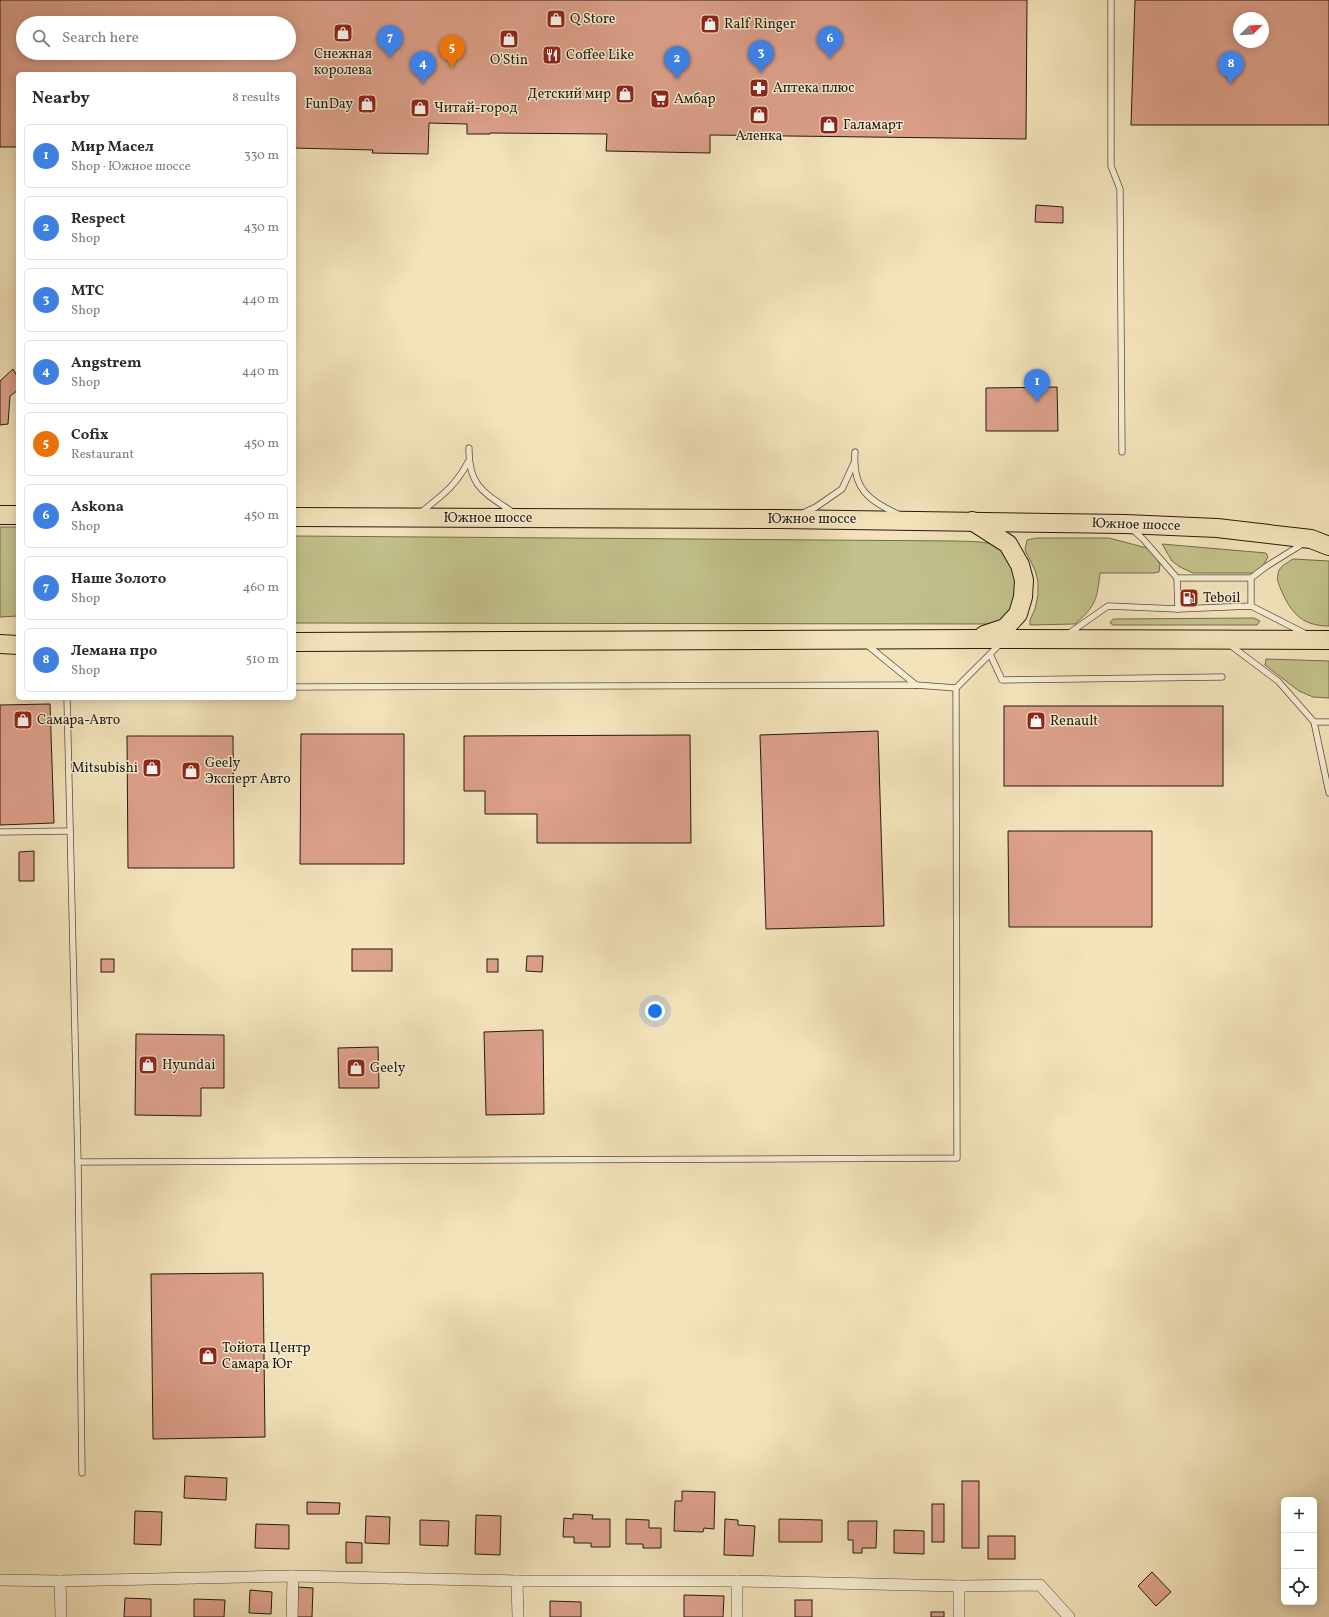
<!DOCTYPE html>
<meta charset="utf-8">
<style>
:root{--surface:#fff;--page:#f2f2f3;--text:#2b2b33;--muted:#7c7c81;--line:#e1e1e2;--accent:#8f2418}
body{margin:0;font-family:Vollkorn,serif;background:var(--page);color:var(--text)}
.controls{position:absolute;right:12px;bottom:12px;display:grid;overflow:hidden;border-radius:6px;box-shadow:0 2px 10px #0003}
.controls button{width:36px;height:36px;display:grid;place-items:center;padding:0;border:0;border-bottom:1px solid var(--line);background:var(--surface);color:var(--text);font:20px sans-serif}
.compass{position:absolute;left:1233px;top:12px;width:36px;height:36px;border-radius:50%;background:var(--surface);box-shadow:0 2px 10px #0003;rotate:66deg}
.you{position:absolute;left:655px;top:1011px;width:14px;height:14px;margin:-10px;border:3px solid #fff;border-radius:50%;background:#1a73e8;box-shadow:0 0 0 6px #1a73e833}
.badge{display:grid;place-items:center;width:26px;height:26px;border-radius:50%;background:var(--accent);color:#fff;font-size:13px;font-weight:700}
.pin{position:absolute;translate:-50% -33px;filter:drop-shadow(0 1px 2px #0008)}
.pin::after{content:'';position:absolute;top:21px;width:14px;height:12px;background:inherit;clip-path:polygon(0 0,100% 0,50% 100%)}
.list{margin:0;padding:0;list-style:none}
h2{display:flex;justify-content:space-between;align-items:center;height:52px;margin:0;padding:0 16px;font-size:17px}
h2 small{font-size:13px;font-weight:400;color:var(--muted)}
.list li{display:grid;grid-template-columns:26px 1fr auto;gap:12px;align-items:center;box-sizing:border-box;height:64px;margin:0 8px 8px;padding:0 8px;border:1px solid var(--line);border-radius:6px}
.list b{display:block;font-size:15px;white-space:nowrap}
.list p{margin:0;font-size:13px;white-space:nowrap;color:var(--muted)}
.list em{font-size:13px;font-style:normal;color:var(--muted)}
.icon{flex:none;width:22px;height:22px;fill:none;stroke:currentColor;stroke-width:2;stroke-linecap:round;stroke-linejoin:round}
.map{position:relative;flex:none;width:1329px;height:1617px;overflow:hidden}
.search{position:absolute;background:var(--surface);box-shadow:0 2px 10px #0003;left:16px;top:16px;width:280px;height:44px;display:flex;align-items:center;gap:10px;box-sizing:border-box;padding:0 14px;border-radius:22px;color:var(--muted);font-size:15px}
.panel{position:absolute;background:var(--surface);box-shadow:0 2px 10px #0003;left:16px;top:72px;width:280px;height:628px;border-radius:6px}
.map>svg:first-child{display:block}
.green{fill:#c2c18b;stroke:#726e4e}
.building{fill:#dda18c;stroke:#221b11;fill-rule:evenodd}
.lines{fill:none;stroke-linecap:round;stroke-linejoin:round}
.lane-casing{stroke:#564d3c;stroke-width:7}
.street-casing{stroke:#564d3c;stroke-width:12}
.primary-casing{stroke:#221b11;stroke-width:20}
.lane{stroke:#f7edd3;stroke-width:5.5}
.street{stroke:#f7edd3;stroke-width:11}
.primary{stroke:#f3e3bb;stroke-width:18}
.labels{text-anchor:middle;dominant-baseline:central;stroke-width:3;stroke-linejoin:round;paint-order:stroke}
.poi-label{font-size:14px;fill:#221b11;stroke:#f7edd3;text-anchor:start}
.street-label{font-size:14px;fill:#221b11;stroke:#f7edd3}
</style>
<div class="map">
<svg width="1329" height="1617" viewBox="0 0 1329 1617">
<rect width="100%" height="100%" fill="#f3e3bb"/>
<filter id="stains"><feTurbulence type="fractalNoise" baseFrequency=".005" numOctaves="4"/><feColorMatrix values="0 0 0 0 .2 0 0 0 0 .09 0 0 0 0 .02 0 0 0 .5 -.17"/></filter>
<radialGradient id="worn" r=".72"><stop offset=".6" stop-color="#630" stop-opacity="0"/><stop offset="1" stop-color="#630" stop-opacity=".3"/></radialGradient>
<g class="green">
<polygon points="0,527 18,527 18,616 0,617"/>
<path d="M294,536L956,541C973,542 1004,539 1012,560C1016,571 1017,586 1020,599L999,624L294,623Z"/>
<path d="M1036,538H1109L1147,548L1154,553L1160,564L1159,572L1154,573H1100C1097,599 1096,606 1075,624L1030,625V620L1035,609L1038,595V581L1035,570L1025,550L1027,540Z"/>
<polygon points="1162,544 1266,553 1268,557 1261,569 1253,573 1193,573 1180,567 1172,561"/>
<path d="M1293,559L1329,561V626C1303,626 1292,614 1282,592C1280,587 1276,580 1278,574C1279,566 1287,563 1293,559Z"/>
<polygon points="1254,618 1260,621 1257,625 1113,625 1110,623 1113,619"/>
<polygon points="1266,659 1329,661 1329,698 1313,697 1299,691 1265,665"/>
</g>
<g class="building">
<path d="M0,0H1027L1026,139L710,135V153L606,151L607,134L490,133V134H467V124L429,123L428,154L372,153L373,150L294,148V74H18V147H0ZM23,23H289V53H23Z"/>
<path d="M1135,0H1329V125H1131ZM1239,18H1263V42H1239Z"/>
<polygon points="1036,205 1063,207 1063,223 1035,222"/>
<polygon points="13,369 18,378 18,390 10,396 8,424 0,425 0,381"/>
<polygon points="1057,387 1058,431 986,431 986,388"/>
<polygon points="50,704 54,823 0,825 0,705"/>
<rect x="1004" y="706" width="219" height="80"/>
<polygon points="878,731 884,926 766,929 760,735"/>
<polygon points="301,734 404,734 404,864 300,864"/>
<polygon points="690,735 691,843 537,843 537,814 485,814 485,791 464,791 464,736"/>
<polygon points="127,736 233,736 234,868 128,868"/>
<polygon points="1008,831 1152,831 1152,927 1009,927"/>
<polygon points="34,851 34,881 19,881 19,852"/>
<rect x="352" y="949" width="40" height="22"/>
<polygon points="527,956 543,956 542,972 526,971"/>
<rect x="101" y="959" width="13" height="13"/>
<rect x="487" y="959" width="11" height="13"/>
<polygon points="543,1030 544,1114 486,1115 484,1032"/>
<polygon points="136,1034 224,1035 224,1088 201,1088 201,1116 135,1115"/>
<polygon points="378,1047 379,1088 339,1088 338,1048"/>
<polygon points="263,1273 265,1437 153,1439 151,1274"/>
<polygon points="185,1476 227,1478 226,1500 184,1498"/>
<rect x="962" y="1481" width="17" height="67"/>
<polygon points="682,1491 715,1492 714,1529 704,1528 703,1532 674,1531 675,1501 682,1501"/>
<polygon points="307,1502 340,1503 339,1514 307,1514"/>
<rect x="932" y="1504" width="12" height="38"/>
<polygon points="135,1511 162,1512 161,1545 134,1544"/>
<polygon points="573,1514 593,1515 592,1519 610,1519 610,1547 591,1547 591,1543 574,1543 574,1537 563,1537 564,1518 573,1519"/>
<polygon points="476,1515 501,1516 500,1555 475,1554"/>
<polygon points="366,1516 390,1517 389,1544 365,1543"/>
<polygon points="626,1519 649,1520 649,1528 661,1528 661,1548 643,1548 643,1544 626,1544"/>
<polygon points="725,1519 738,1520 738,1525 755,1526 753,1556 724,1555"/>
<polygon points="779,1519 822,1520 822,1542 779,1542"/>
<polygon points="420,1520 449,1521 448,1546 420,1545"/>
<polygon points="848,1521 877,1521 876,1548 862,1548 862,1553 853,1553 853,1540 848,1540"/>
<polygon points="256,1524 289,1525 289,1549 255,1548"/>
<polygon points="894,1530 924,1531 924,1554 894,1553"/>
<rect x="988" y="1536" width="27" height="23"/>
<polygon points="346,1542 362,1543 362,1563 346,1563"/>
<polygon points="1152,1572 1171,1592 1156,1606 1138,1586"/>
<polygon points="298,1587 313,1588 312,1617 297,1617"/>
<polygon points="250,1590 272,1592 271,1614 249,1613"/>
<polygon points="684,1595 724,1596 723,1617 684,1617"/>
<polygon points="125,1598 151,1599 151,1617 124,1617"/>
<polygon points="194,1599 225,1600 224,1617 194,1617"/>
<rect x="795" y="1600" width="17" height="17"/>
<polygon points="550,1601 581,1602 581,1617 550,1617"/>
<rect x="931" y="1612" width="13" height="5"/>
</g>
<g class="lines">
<defs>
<g id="lane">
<polyline points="1111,0 1111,166 1120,189 1122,452"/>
<path d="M469,448C468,487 485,493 514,513"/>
<path d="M855,452C852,488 868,501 900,515"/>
<path d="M420,513C441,496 455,487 468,462"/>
<polyline points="803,513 816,507 842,489 854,463"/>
<polyline points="1132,529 1143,539 1177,578 1178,609"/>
<polyline points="1177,578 1251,578 1267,566 1304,543"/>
<polyline points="1251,606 1251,578"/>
<polyline points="1068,634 1108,606 1178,609 1251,606 1306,634"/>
<polyline points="866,644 916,685"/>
<polyline points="1230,645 1278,681 1314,722 1329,722"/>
<polyline points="990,654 1002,680 1222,677"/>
<polyline points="294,687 916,685 956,688"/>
<polyline points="67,698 78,1162 82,1473"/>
<polyline points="1314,722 1329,793"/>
<polyline points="0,832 70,831"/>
<polyline points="78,1162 957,1158 956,688 1000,644"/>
</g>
<g id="street">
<polyline points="0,1580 60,1581 293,1576 517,1581 737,1581 959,1586 1040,1585 1069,1617"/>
<polyline points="60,1581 61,1617"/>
<polyline points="517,1581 518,1617"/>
<polyline points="737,1581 737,1617"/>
<polyline points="959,1586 959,1617"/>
<polyline points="292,1617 293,1576"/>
</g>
<g id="primary">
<polyline points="0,515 18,515"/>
<polyline points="294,517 780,519 1125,524 1217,528 1311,539 1329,546"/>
<polyline points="972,521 1008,544 1020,565 1024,580 1023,597 1018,614 1005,628 984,635"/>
<polyline points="294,642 975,639 1329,640"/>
<polyline points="0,644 18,645"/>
</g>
</defs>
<use href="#lane" class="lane-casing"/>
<use href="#street" class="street-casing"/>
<use href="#primary" class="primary-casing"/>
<use href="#lane" class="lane"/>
<use href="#street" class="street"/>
<use href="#primary" class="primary"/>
</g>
<defs>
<symbol id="shop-square" viewBox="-11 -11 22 22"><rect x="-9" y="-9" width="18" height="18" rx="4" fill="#8f2418" stroke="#f7edd3"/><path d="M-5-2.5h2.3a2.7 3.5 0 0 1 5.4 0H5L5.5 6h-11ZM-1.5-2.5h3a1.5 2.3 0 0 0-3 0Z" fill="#fff"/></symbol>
<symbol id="restaurant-square" viewBox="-11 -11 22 22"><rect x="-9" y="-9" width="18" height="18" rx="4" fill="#8f2418" stroke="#f7edd3"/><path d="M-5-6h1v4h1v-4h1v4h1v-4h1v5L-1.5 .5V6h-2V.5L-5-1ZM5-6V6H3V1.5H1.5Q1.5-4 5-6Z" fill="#fff"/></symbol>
<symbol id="pharmacy-square" viewBox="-11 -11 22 22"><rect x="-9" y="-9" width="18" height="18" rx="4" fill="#8f2418" stroke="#f7edd3"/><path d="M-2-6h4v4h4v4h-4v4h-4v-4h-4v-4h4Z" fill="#fff"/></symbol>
<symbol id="supermarket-square" viewBox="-11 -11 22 22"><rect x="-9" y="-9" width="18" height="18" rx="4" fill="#8f2418" stroke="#f7edd3"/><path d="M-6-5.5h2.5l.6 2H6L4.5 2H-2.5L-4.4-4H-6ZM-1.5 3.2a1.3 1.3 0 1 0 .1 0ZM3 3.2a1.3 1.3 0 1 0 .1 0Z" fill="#fff"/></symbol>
<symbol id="fuel-square" viewBox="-11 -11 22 22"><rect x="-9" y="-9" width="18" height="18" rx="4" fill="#8f2418" stroke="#f7edd3"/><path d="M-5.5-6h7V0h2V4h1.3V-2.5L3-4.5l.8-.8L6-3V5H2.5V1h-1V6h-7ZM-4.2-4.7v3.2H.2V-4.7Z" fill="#fff"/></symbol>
</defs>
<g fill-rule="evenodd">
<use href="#shop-square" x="545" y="8" width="22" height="22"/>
<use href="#shop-square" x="699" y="13" width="22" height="22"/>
<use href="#shop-square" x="332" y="22" width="22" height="22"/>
<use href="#shop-square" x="498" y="28" width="22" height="22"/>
<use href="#restaurant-square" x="541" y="44" width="22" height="22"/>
<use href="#pharmacy-square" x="748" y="77" width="22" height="22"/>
<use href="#shop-square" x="614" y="83" width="22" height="22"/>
<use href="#supermarket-square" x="649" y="88" width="22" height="22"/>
<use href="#shop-square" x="356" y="93" width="22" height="22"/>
<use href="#shop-square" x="409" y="97" width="22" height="22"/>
<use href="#shop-square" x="748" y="104" width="22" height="22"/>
<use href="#shop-square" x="818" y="114" width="22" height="22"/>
<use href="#fuel-square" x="1178" y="587" width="22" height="22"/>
<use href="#shop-square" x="12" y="709" width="22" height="22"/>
<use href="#shop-square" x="1025" y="710" width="22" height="22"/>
<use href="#shop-square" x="141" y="757" width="22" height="22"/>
<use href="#shop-square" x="180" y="760" width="22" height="22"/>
<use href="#shop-square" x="137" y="1054" width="22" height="22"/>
<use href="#shop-square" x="345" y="1057" width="22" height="22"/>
<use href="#shop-square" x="197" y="1345" width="22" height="22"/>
</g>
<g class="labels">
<g class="poi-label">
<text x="570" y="19">Q Store</text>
<text x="724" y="24">Ralf Ringer</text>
<text x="343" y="54" text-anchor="middle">Снежная<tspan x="343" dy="16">королева</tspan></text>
<text x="566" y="55">Coffee Like</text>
<text x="509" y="60" text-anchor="middle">O'Stin</text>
<text x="773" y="88">Аптека плюс</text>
<text x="611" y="94" text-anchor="end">Детский мир</text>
<text x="674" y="99">Амбар</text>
<text x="353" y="104" text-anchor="end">FunDay</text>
<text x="434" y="108">Читай-город</text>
<text x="843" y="125">Галамарт</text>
<text x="759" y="136" text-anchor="middle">Аленка</text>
<text x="1203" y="598">Teboil</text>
<text x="37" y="720">Самара-Авто</text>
<text x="1050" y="721">Renault</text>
<text x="205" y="763">Geely<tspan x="205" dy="16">Эксперт Авто</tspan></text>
<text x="138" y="768" text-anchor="end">Mitsubishi</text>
<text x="162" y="1065">Hyundai</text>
<text x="370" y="1068">Geely</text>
<text x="222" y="1348">Тойота Центр<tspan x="222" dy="16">Самара Юг</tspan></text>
</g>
<g class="street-label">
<text x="488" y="518">Южное шоссе</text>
<text x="812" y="519">Южное шоссе</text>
<text transform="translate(1136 525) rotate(2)">Южное шоссе</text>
</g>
</g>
<rect width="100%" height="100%" filter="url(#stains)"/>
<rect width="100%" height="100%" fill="url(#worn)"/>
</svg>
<div class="controls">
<button>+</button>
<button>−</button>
<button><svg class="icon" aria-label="locate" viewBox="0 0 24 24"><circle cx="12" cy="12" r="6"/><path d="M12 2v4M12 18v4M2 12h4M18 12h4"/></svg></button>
</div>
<svg class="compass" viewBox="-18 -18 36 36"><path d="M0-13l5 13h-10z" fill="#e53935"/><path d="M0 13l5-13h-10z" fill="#7c7c81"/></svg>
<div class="you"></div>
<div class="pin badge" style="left:1037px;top:402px;background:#3f7fe0">1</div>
<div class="pin badge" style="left:677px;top:79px;background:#3f7fe0">2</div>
<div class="pin badge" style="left:761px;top:73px;background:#3f7fe0">3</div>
<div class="pin badge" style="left:423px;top:84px;background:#3f7fe0">4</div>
<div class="pin badge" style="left:452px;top:68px;background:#e8710a">5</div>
<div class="pin badge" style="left:830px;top:59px;background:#3f7fe0">6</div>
<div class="pin badge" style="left:390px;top:58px;background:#3f7fe0">7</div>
<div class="pin badge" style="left:1231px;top:84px;background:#3f7fe0">8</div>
<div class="search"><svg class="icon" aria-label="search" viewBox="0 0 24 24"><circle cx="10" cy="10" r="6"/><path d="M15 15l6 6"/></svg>Search here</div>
<section class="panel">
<h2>Nearby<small>8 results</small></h2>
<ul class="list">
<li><span class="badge" style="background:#3f7fe0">1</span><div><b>Мир Масел</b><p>Shop · Южное шоссе</p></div><em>330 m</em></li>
<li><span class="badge" style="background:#3f7fe0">2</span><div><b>Respect</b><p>Shop</p></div><em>430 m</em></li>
<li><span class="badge" style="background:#3f7fe0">3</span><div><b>МТС</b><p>Shop</p></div><em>440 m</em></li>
<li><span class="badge" style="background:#3f7fe0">4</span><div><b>Angstrem</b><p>Shop</p></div><em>440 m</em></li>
<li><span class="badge" style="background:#e8710a">5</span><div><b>Cofix</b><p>Restaurant</p></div><em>450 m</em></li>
<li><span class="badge" style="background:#3f7fe0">6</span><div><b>Askona</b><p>Shop</p></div><em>450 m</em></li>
<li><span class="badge" style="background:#3f7fe0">7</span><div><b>Наше Золото</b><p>Shop</p></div><em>460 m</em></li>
<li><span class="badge" style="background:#3f7fe0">8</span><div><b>Лемана про</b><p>Shop</p></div><em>510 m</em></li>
</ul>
</section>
</div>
